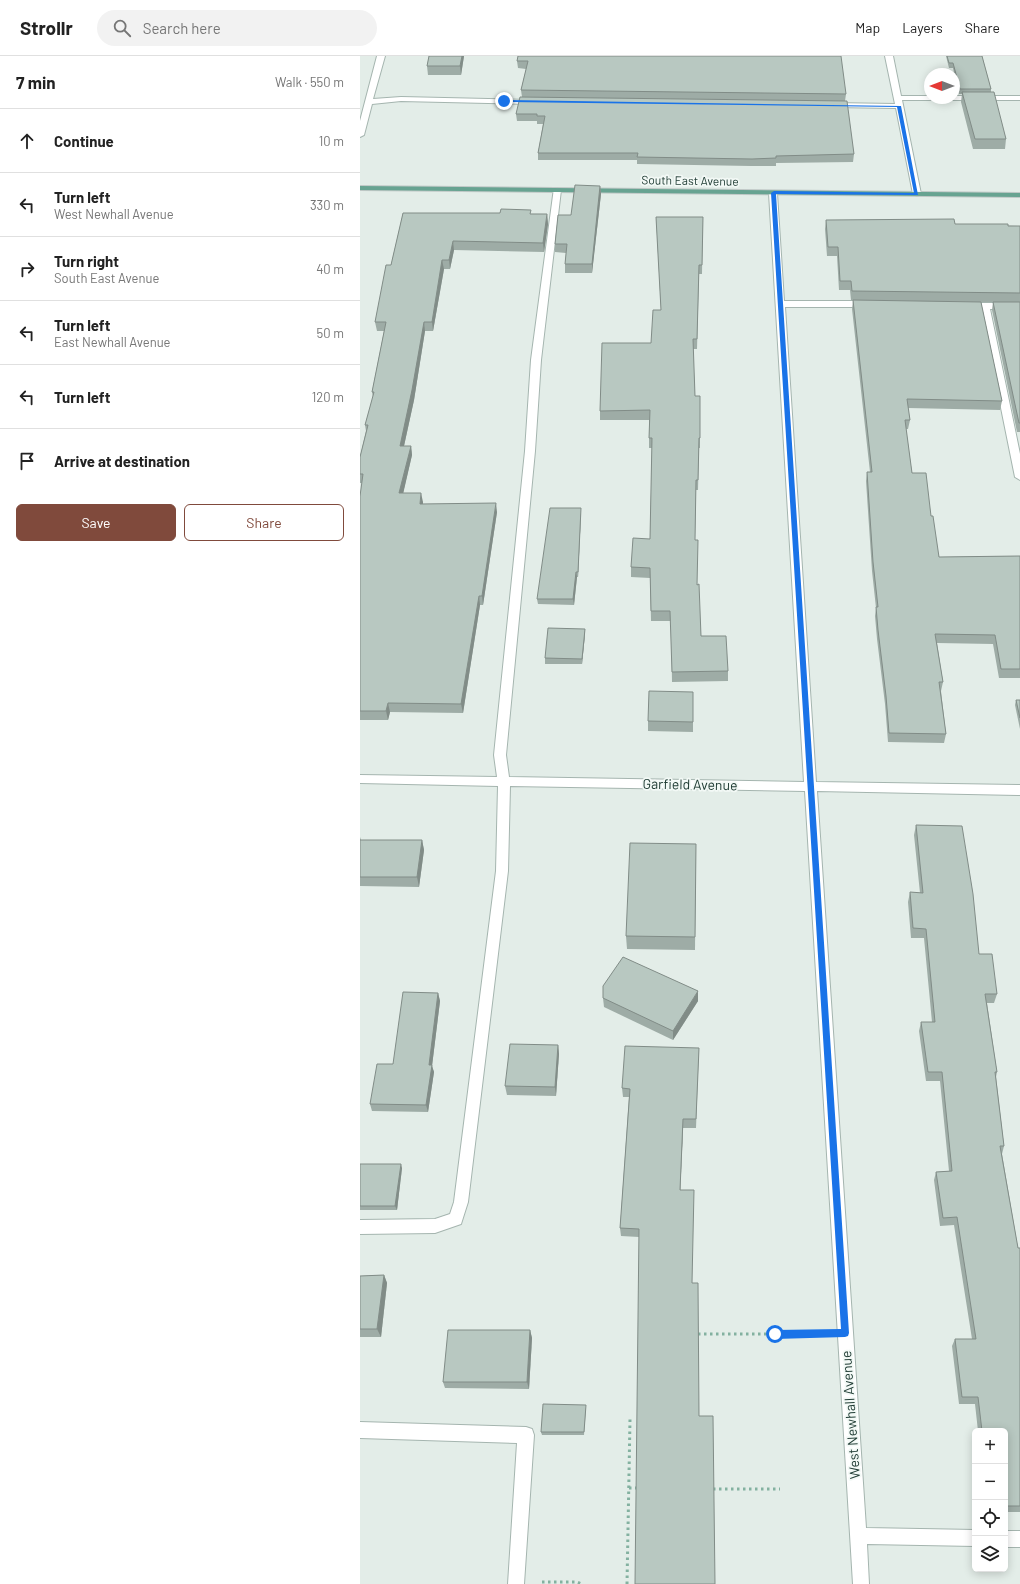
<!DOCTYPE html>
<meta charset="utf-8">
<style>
:root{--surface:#fff;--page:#f2f2f2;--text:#222;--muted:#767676;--line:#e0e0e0;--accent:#804a3c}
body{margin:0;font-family:Barlow,sans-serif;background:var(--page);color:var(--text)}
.controls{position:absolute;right:12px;bottom:12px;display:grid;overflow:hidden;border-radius:6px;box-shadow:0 2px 10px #0003}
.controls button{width:36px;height:36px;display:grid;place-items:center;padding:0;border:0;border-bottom:1px solid var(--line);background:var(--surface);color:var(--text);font:20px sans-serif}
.compass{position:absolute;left:564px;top:12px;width:36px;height:36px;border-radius:50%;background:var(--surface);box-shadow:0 2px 10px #0003;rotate:270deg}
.stop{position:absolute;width:12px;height:12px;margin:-9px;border:3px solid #1a73e8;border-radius:50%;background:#fff}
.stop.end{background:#1a73e8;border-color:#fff;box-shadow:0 1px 4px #0008}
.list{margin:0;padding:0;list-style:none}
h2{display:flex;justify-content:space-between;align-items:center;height:52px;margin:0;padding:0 16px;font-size:17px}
h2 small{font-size:13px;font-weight:400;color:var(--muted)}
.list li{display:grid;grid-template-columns:26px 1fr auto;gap:12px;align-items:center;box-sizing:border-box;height:64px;padding:0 16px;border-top:1px solid var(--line)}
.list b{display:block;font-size:15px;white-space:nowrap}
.list p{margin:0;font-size:13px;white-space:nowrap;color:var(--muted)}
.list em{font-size:13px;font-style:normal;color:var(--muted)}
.actions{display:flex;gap:8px;padding:12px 16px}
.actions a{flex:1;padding:9px 0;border:1px solid var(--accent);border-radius:6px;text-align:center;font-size:14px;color:var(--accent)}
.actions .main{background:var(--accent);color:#fff}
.icon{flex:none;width:22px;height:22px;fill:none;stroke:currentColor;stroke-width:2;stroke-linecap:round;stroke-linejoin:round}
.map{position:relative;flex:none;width:660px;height:1528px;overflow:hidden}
header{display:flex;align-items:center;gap:24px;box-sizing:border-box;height:56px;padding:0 20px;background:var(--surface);border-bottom:1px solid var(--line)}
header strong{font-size:19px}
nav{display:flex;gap:22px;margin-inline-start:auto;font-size:14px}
.search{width:280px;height:36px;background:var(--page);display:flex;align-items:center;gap:10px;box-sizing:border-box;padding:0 14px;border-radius:22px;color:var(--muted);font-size:15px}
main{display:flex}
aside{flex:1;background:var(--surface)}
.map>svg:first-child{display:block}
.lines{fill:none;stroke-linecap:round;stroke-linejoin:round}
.minor-casing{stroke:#a5b5af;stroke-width:2}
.major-casing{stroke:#c1c9c7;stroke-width:2}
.path{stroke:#83b1a0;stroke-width:3;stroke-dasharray:2.5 3.5;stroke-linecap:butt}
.minor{fill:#fff;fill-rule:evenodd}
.major{fill:#67a391;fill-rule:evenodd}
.wall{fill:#9eaca6}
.shaded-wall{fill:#818c87}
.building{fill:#b8c8c1;stroke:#818c87}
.route{fill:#1a73e8}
.labels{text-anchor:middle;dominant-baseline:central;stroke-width:3.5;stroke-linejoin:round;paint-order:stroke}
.far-street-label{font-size:12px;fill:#223e36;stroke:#f3f9f6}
.street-label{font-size:14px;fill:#223e36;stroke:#f3f9f6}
</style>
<header>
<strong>Strollr</strong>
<div class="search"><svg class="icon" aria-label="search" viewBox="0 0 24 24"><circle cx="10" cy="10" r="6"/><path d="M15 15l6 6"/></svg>Search here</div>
<nav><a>Map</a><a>Layers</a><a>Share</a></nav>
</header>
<main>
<aside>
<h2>7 min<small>Walk · 550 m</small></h2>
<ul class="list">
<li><svg class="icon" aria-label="ahead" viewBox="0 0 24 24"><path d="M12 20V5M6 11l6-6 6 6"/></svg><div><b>Continue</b></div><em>10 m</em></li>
<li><svg class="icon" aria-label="left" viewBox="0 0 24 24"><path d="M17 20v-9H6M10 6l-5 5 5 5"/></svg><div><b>Turn left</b><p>West Newhall Avenue</p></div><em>330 m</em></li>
<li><svg class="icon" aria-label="right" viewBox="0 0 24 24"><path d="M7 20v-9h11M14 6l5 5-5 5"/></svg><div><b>Turn right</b><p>South East Avenue</p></div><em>40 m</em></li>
<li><svg class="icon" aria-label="left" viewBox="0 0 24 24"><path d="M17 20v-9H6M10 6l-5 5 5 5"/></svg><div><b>Turn left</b><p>East Newhall Avenue</p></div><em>50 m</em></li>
<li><svg class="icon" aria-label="left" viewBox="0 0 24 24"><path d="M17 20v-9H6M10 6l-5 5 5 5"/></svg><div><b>Turn left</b></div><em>120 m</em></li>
<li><svg class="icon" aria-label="arrive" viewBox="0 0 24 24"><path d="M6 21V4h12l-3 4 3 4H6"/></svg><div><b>Arrive at destination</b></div></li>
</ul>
<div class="actions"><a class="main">Save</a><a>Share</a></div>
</aside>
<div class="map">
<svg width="660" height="1528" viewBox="0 0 660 1528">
<rect width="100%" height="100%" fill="#e3ede8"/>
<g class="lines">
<defs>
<g id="minor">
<polygon points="17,0 25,0 13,43 41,41 174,44 178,46 174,48 41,45 12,48 4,79 0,81 0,65"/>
<polygon points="525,0 533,0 541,40 570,40 570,42 574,42 570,44 542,44 561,138 557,140 553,138 536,52 472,51 468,49 472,47 535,48"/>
<polygon points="594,40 660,40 660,44 581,44 577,42 594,42"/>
<polygon points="194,132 197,132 201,134 181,304 175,395 146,699 149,721 444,726 409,137 413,135 417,137 424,245 509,245 513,248 509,251 425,251 456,726 660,729 660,739 457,735 506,1472 615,1474 615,1490 507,1488 509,1528 493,1528 445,735 150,730 148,815 108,1146 101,1168 75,1177 0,1178 0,1164 75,1163 90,1158 94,1146 136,815 138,730 0,727 0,719 137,721 134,699 165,395 171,304"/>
<polygon points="607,247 660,247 660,253 630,253 660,398 660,424 655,421 621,253 604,252 603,250"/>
<polygon points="0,1366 166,1371 172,1373 174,1379 164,1528 148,1528 157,1387 0,1382"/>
<rect x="645" y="1475" width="15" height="16"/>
</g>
<polygon id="major" points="0,130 660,137 660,141 0,134"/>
</defs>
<use href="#minor" class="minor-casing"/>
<use href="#major" class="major-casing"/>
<g class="path">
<polyline points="338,1278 460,1278"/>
<polyline points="269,1432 277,1432"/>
<polyline points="353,1433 420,1433"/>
<polyline points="182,1526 217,1526 222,1528"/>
<polyline points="267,1528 270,1363"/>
</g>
<use href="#minor" class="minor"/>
<use href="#major" class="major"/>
</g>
<g class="wall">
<polygon points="69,0 104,0 101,19 68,19 67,10"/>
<polygon points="158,0 486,38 485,45 494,98 493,106 416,107 416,110 391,110 277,108 277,104 178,104 178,97 183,68 177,68 177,65 157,65 156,58 162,41 161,34 166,13 158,12 157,5"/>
<polygon points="586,0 622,0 631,33 631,36 646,83 645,93 613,93 601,46 602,38 599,38 593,12 589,12"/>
<polygon points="240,130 241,138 232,217 205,217 205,208 206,197 195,196 195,188 211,159"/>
<polygon points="43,157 187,158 188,168 184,196 94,194 90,213 84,213 73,275 65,275 54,344 44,390 51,390 52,399 43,437 63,446 63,448 137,456 123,549 120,549 103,657 30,656 28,664 0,664 0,440 2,427 0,427 0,401 6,375 5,369 13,341 12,336 24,275 17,275 15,266 31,209"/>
<polygon points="296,161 343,161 342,218 339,218 337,293 333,293 335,340 340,382 340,392 339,392 338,434 336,434 335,484 337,529 341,580 368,615 368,625 312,626 311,565 291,565 290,522 271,521 271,511 290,483 292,392 289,392 289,364 240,364 240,355 291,287 301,254"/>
<polygon points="466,164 660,170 660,376 657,376 632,254 633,246 621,246 642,345 640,354 548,352 550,364 548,373 546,373 552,417 571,460 579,501 660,500 660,622 639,622 633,588 577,587 583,626 581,635 586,678 584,687 528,686 525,648 517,583 515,560 516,552 512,515 506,425 507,416 510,416 492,253 493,244 617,245 491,244 490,234 479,234 477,200 467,200 465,173"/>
<polygon points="221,457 218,521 217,521 214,549 178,548 177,543"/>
<polygon points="225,573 225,578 222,608 185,608 185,602"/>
<polygon points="333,636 333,676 288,675 288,665"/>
<polygon points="656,644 660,644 660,673 655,649"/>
<polygon points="556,769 619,898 637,938 634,947 627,947 637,1016 636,1021 644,1090 642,1098 658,1192 660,1192 660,1456 645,1456 645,1375 618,1375 615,1348 599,1348 592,1290 595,1283 612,1283 594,1169 580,1170 574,1124 576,1116 589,1115 580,1025 566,1025 559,975 561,966 572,966 564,882 551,882 548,846 550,836 560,837 554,779"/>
<polygon points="0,781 1,784 62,784 64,794 59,831 0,830"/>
<polygon points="336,788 335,894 267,893 266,880"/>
<polygon points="78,937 80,945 72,1010 74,1016 68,1056 12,1055 10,1048 33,1008"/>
<polygon points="243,942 338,945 313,984 244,951"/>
<polygon points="198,989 199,998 196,1040 147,1039 145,1030"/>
<polygon points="339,992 336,1072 323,1072 320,1134 332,1227 339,1360 279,1181 261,1180 260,1172 269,1041 263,1041 262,1032"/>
<polygon points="0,1108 42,1112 37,1154 0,1154"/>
<polygon points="24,1219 27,1227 21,1281 0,1281 0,1220"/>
<polygon points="170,1274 172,1282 169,1333 85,1332 83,1326"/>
<polygon points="226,1352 224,1379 182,1379 181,1376"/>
</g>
<g class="shaded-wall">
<polygon points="102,0 104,0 101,19 100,10"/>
<polygon points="240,130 241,138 232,217 232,208"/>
<polygon points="187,158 188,168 184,196 183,187"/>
<polygon points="93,185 94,194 90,213 89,204"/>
<polygon points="82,204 84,213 73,275 72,266"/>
<polygon points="64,266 65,275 54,344 42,399 40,390"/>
<polygon points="51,390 52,399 41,447 39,437"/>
<polygon points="61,437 63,446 62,457 60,448"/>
<polygon points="136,447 137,456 123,549 122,540"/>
<polygon points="221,452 221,457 218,521 218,516"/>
<polygon points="216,516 217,521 214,549 213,543"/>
<polygon points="119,540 120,549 103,657 101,648"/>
<polygon points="225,573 225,578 222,608 222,603"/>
<polygon points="28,647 30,656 28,664 26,655"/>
<polygon points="62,784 64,794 59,831 57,821"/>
<polygon points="338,935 338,945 313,984 313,975"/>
<polygon points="78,937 80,945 72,1010 74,1016 68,1056 66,1049 69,1009"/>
<polygon points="198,989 199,998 196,1040 195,1031"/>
<polygon points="323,1063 323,1072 320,1142 320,1134"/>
<polygon points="41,1108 42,1112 37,1154 35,1150"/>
<polygon points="24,1219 27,1227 21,1281 17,1273"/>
<polygon points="170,1274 172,1282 169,1333 167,1326"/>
</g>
<g class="building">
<polygon points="69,0 102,0 100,10 67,10"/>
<polygon points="158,0 481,0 486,38 161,34 168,5 157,5"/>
<polygon points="587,0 622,0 631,33 600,33 593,7 589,7"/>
<polygon points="602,36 634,36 646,83 615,83"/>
<polygon points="160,41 487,45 494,98 416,100 416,102 392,103 277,101 278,97 178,97 185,60 177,60 177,58 156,58"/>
<polygon points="215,129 240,130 232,208 205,208 207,188 195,188 198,159 211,159"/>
<polygon points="141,153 171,154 170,158 187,158 183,187 93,185 89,204 82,204 72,266 64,266 52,334 40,390 51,390 39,437 61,437 60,448 136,447 122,540 119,540 101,648 28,647 26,655 0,655 0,440 3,418 0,418 0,401 8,369 5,369 14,336 12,336 26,266 15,266 26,209 31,209 43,157 140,157"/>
<polygon points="296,161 343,161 342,209 339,209 337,283 333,283 335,340 340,340 340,382 339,382 338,424 336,424 335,484 338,484 337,529 339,528 341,580 366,580 368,615 312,616 310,555 291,555 290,512 271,511 273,482 290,483 292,382 289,382 290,354 240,355 242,287 291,287 293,254 301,254"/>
<polygon points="594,163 595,168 648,168 648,170 660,170 660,237 492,235 491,225 480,225 478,191 468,191 466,164"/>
<polygon points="493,244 621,246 642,345 547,343 550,364 545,364 552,417 566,417 571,460 573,460 579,501 660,500 660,613 641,613 635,579 575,578 583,626 579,626 586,678 529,677 526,640 518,574 516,551 518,551 513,506 507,416 512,416"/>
<polygon points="633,246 660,246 660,367 659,367"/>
<polygon points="190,452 221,452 218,516 216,516 213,543 177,543"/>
<polygon points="188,572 225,573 222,603 185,602"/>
<polygon points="289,635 333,636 333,666 288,665"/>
<polygon points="656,644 660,644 660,662"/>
<polygon points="556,769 602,770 613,838 619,898 632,898 637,938 625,938 637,1016 635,1016 644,1090 640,1090 658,1192 660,1192 660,1450 645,1450 645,1375 622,1375 618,1341 602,1341 595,1283 616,1283 597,1161 583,1162 576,1116 592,1115 582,1016 568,1016 561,966 575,966 566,873 553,872 550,836 563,837"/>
<polygon points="0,784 62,784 57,821 0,821"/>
<polygon points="270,787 336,788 335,881 266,880"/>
<polygon points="263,901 338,935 313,975 243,942 243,930"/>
<polygon points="43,936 78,937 69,1009 72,1009 66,1049 10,1048 17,1008 33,1008"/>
<polygon points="150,988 198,989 195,1031 145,1030"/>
<polygon points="265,990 339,992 336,1063 323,1063 320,1134 334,1134 332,1227 338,1227 339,1360 353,1360 355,1528 275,1528 279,1173 260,1172 270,1033 262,1032"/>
<polygon points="0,1108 41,1108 35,1150 0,1150"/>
<polygon points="24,1219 17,1273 0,1273 0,1220"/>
<polygon points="88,1274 170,1274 167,1326 83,1326"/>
<polygon points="183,1348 226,1349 224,1376 181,1376"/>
</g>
<polygon class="route" points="144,44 541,50 558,139 416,138 489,1277 488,1280 485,1281 415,1283 412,1281 411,1278 412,1276 415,1274 481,1273 411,137 414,135 554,137 537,51 142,46"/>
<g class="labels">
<g class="far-street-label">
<text transform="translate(330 124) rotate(1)">South East Avenue</text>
</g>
<g class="street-label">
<text transform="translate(330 728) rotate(1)">Garfield Avenue</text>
<text transform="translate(490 1359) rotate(-94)">West Newhall Avenue</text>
</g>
</g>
</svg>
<div class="controls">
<button>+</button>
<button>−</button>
<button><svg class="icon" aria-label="locate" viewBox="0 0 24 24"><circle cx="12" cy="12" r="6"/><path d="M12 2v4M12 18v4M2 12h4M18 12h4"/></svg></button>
<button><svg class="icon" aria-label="layers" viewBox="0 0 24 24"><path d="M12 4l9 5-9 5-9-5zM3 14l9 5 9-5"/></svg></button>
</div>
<svg class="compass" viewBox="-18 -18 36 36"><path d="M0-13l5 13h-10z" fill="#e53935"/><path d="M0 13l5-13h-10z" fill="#767676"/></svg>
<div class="stop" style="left:415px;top:1278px"></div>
<div class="stop end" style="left:144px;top:45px"></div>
</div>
</main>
